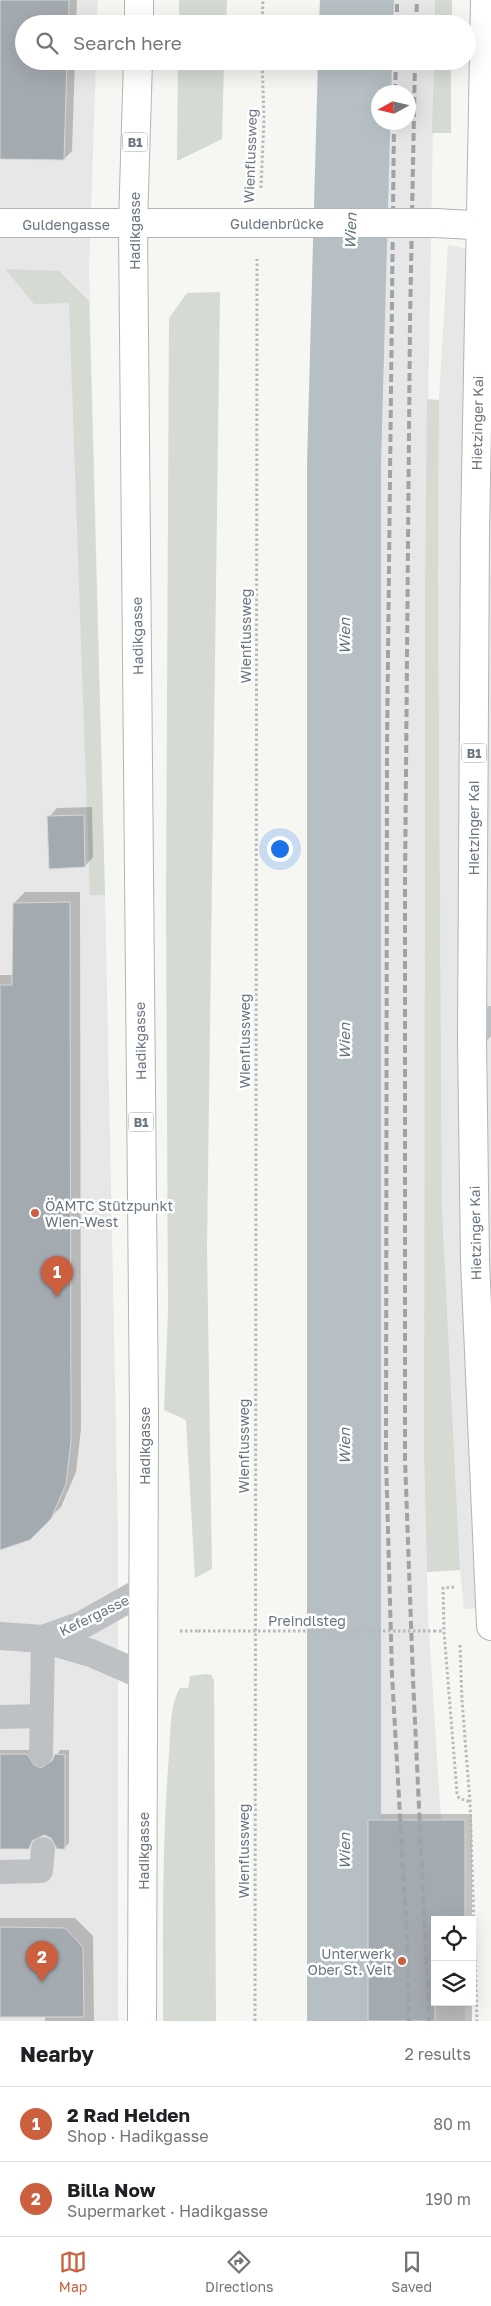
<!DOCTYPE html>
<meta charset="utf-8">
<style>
:root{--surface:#fff;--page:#f6f6f6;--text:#202124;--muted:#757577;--line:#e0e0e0;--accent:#cc5f3d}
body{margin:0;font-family:"Golos Text",sans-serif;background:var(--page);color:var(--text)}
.controls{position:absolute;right:15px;bottom:15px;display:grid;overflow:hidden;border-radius:0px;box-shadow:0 5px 20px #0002}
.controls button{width:45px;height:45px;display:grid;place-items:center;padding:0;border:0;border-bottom:1px solid var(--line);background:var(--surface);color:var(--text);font:25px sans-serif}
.compass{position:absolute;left:371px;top:85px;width:45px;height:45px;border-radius:50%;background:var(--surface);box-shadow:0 5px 20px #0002;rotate:262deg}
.you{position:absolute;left:279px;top:848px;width:18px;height:18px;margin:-12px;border:4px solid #fff;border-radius:50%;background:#1a73e8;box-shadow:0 0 0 8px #1a73e833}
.badge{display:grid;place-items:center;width:32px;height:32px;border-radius:50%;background:var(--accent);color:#fff;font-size:16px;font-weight:700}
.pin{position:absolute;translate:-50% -41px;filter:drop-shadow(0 1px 2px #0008)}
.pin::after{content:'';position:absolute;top:26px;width:18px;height:15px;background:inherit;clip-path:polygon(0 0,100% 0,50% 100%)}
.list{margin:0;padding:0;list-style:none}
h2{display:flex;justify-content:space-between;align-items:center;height:65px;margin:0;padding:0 20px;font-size:21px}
h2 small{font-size:16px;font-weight:400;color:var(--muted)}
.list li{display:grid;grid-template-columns:32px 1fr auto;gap:15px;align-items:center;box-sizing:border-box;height:75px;padding:0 20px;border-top:1px solid var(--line)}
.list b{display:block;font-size:19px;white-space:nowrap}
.list p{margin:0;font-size:16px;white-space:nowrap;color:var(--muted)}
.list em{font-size:16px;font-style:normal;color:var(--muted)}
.icon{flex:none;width:28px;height:28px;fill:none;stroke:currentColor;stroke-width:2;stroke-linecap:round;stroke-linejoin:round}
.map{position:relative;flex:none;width:491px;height:2021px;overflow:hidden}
.search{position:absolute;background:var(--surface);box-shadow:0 5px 20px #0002;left:15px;right:15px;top:15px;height:55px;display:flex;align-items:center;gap:12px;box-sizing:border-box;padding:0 18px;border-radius:28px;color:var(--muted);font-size:19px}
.sheet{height:215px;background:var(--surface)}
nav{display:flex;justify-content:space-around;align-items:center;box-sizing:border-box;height:70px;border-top:1px solid var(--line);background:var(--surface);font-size:14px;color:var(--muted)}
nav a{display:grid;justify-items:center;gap:2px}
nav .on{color:var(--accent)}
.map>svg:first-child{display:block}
.built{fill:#e6e7e6}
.green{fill:#d5dad3}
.shadow{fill:#0003}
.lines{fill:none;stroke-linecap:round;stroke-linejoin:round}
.river{stroke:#b6c0c4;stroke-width:74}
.building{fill:#a4abb0;stroke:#d7d7d6}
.secondary-casing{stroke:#b0b4b8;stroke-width:30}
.primary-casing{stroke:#b1b5b8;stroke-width:30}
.path{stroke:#b7babc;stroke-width:3;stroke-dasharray:2.5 2.5;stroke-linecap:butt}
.lane{stroke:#bdc1c4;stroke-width:24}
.street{stroke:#bdc1c4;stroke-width:28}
.secondary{stroke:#fff;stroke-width:28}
.primary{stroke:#fff;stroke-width:28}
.rail{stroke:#9ea3a8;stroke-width:4;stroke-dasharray:8 4;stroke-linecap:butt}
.secondary-bridge-casing{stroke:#b0b4b8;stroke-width:30;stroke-linecap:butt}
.path-bridge{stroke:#b7babc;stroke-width:3;stroke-dasharray:2.5 2.5;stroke-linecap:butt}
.secondary-bridge{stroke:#fff;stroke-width:28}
.poi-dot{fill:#cc5f3d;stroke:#fff;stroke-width:2}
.labels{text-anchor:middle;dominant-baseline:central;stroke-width:5;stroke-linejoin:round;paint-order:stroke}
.shield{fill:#fff;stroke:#969ea6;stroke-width:1}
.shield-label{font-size:12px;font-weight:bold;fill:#697580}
.street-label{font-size:14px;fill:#697580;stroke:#fff}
.poi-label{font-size:14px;fill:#697580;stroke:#fff;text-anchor:start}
.water-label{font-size:15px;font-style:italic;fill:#64767c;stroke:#fff}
</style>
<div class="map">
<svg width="491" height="2021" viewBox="0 0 491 2021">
<rect width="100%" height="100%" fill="#f6f6f3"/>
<g class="built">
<polygon points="0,0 98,0 97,24 24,24 24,61 96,61 89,270 105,895 118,1531 118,2021 0,2021"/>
<polygon points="382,0 435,0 435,24 381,24"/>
<polygon points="380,61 434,61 425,591 424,1456 428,1617 441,1820 465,1820 465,1920 435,1920 435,2002 465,2002 465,2021 369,2021 368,1470 373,585 378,114 378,122 408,122 408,92 379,92"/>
<polygon points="448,245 491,253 491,1608 464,1609 460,1570 442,1207 438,576 439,400"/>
</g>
<g class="green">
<polygon points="179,0 227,0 226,24 179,24"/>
<rect x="435" y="0" width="17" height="24"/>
<polygon points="178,61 224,61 222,139 177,161"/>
<polygon points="434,61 451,61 451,133 432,133"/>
<polygon points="5,269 59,271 89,301 105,895 90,895 69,303 34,304"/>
<polygon points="220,292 207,1247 212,1569 195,1578 186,1420 164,1410 168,1312 166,903 169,318 187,293"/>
<polygon points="427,399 439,400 438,576 442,1207 460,1570 427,1572 424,1456 425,591"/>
<path d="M206,1674L211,1675L214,1680L216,2021H163C163,1932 162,1843 169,1755C171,1734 169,1706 180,1688H188L190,1676Z"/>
</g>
<g class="shadow">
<polygon points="0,0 77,0 76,24 24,24 24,61 75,61 72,151 64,159 0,157"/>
<polygon points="92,807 93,857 85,866 49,817 57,808"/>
<polygon points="25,892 80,892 81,1429 76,1472 61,1507 29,1539 0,1548 0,975 13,975 14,903"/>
<polygon points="0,1750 32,1750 47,1764 54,1759 60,1750 69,1750 69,1843 64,1848 52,1837 44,1834 35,1838 29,1848 0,1848"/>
<polygon points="377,1814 472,1814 472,1920 435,1920 435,2002 472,2002 472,2021 370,2021 370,1821"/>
<polygon points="0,1918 75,1918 93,1936 94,2021 45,2021 45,2016 0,2016"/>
</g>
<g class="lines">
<g class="river">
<polyline points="356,24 357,0"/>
<polyline points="344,2021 344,464 355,61"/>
</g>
</g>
<g class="building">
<polygon points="0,0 69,0 69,24 24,24 24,61 67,61 64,160 0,159"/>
<polygon points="84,815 85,867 49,869 47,816"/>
<polygon points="70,902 71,1441 66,1484 51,1519 30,1540 0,1550 0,985 12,985 13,903"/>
<polygon points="0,1754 27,1754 34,1765 41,1768 52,1761 55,1754 65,1755 65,1849 57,1849 51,1838 44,1835 32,1841 29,1849 0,1849"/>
<polygon points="368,1820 465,1820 465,1920 435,1920 435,2021 368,2021"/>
<polygon points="0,1927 65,1928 83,1947 84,2017 0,2017"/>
</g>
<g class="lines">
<defs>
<g id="secondary">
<polyline points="0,223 186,223"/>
<polyline points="435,223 491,226"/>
</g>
<g id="primary">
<polyline points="485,0 475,532 472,1039 475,1260 491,1626"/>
<polyline points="139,24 139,0"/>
<polyline points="138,61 133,224 144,1414 142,2021"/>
</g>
</defs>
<use href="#secondary" class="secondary-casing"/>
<use href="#primary" class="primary-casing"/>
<g class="path">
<polyline points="262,24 263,0"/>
<polyline points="261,188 264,119 262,61"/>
<polyline points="454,1587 443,1588 444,1631 457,1793 459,1798 470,1802"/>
<polyline points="180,1631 198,1631"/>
<polyline points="434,1631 444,1631"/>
<polyline points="460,1645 462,1700 470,1802 477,2021"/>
<polyline points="255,2021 257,259"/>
</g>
<g class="lane">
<polyline points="472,1039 491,1018"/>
<polyline points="0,1717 41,1716"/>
<polyline points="41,1754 43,1639"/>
<polyline points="0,1872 41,1871 43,1849"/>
</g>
<g class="street">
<polyline points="0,1636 43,1639 91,1653 144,1676"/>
<polyline points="43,1639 82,1625 144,1590"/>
</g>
<use href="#secondary" class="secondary"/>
<use href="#primary" class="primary"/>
<g class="rail">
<polyline points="397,24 397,0"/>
<polyline points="416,24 417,0"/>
<polyline points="415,61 410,321 405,883 405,1459 413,1679 429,2021"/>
<polyline points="395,92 396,61"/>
<polyline points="394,122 387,746 386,1458 392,1675 407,1939 409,2021"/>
</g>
<defs>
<polyline id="secondary-bridge" points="186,223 435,223"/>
</defs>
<use href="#secondary-bridge" class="secondary-bridge-casing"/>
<polyline class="path-bridge" points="198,1631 434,1631"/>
<use href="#secondary-bridge" class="secondary-bridge"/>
</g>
<g class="poi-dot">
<circle cx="35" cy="1213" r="5"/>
<circle cx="402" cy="1961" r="5"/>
</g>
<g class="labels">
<g class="shield">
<rect x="122.5" y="132.5" width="25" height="19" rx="4"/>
<rect x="461.5" y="743.5" width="25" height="19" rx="4"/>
<rect x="128.5" y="1112.5" width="25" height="19" rx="4"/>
</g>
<g class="shield-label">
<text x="135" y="142">B1</text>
<text x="474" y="753">B1</text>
<text x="141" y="1122">B1</text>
</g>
<g class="street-label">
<text transform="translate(250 156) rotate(-88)">Wienflussweg</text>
<text x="277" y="223">Guldenbrücke</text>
<text x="66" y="224">Guldengasse</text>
<text transform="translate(134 231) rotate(-90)">Hadikgasse</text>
<text transform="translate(477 423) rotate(-89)">Hietzinger Kai</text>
<text transform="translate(137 636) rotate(-91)">Hadikgasse</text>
<text transform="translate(245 636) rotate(-90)">Wienflussweg</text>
<text transform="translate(473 828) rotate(-90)">Hietzinger Kai</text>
<text transform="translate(140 1041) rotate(-91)">Hadikgasse</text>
<text transform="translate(244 1041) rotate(-90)">Wienflussweg</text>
<text transform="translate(475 1233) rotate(-91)">Hietzinger Kai</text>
<text transform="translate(144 1446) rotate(-90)">Hadikgasse</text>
<text transform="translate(243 1446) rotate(-90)">Wienflussweg</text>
<text transform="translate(94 1615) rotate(-26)">Kefergasse</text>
<text x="307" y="1620">Preindlsteg</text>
<text transform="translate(143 1851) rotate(-90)">Hadikgasse</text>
<text transform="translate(243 1851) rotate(-90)">Wienflussweg</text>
</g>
<g class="poi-label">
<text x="45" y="1205">ÖAMTC Stützpunkt<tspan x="45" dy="16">Wien-West</tspan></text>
<text x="392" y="1953" text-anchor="end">Unterwerk<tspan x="392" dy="16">Ober St. Veit</tspan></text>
</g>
<g class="water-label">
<text transform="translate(350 231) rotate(-88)">Wien</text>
<text transform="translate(344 636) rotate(-90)">Wien</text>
<text transform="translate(344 1041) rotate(-90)">Wien</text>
<text transform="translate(344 1446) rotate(-90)">Wien</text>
<text transform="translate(344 1851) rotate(-90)">Wien</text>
</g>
</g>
</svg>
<div class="controls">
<button><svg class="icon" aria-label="locate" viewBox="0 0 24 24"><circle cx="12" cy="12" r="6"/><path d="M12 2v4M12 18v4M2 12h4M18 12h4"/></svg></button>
<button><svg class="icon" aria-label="layers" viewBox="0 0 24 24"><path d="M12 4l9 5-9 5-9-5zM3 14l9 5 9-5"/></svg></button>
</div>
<svg class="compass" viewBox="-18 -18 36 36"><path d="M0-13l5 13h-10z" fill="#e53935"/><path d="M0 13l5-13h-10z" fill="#757577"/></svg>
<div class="you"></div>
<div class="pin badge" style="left:57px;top:1297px">1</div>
<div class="pin badge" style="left:42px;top:1982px">2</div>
<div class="search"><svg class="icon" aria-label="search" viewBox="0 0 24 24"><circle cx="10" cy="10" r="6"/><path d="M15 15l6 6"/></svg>Search here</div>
</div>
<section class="sheet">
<h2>Nearby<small>2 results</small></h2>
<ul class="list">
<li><span class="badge">1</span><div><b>2 Rad Helden</b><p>Shop · Hadikgasse</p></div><em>80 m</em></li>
<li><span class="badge">2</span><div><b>Billa Now</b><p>Supermarket · Hadikgasse</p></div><em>190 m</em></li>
</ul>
</section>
<nav>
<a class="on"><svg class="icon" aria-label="map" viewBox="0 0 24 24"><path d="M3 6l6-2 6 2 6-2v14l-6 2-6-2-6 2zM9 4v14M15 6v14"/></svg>Map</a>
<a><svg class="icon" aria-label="directions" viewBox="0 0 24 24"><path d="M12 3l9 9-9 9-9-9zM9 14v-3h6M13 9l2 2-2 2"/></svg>Directions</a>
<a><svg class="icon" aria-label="saved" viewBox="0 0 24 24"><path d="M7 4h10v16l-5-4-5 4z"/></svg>Saved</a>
</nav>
